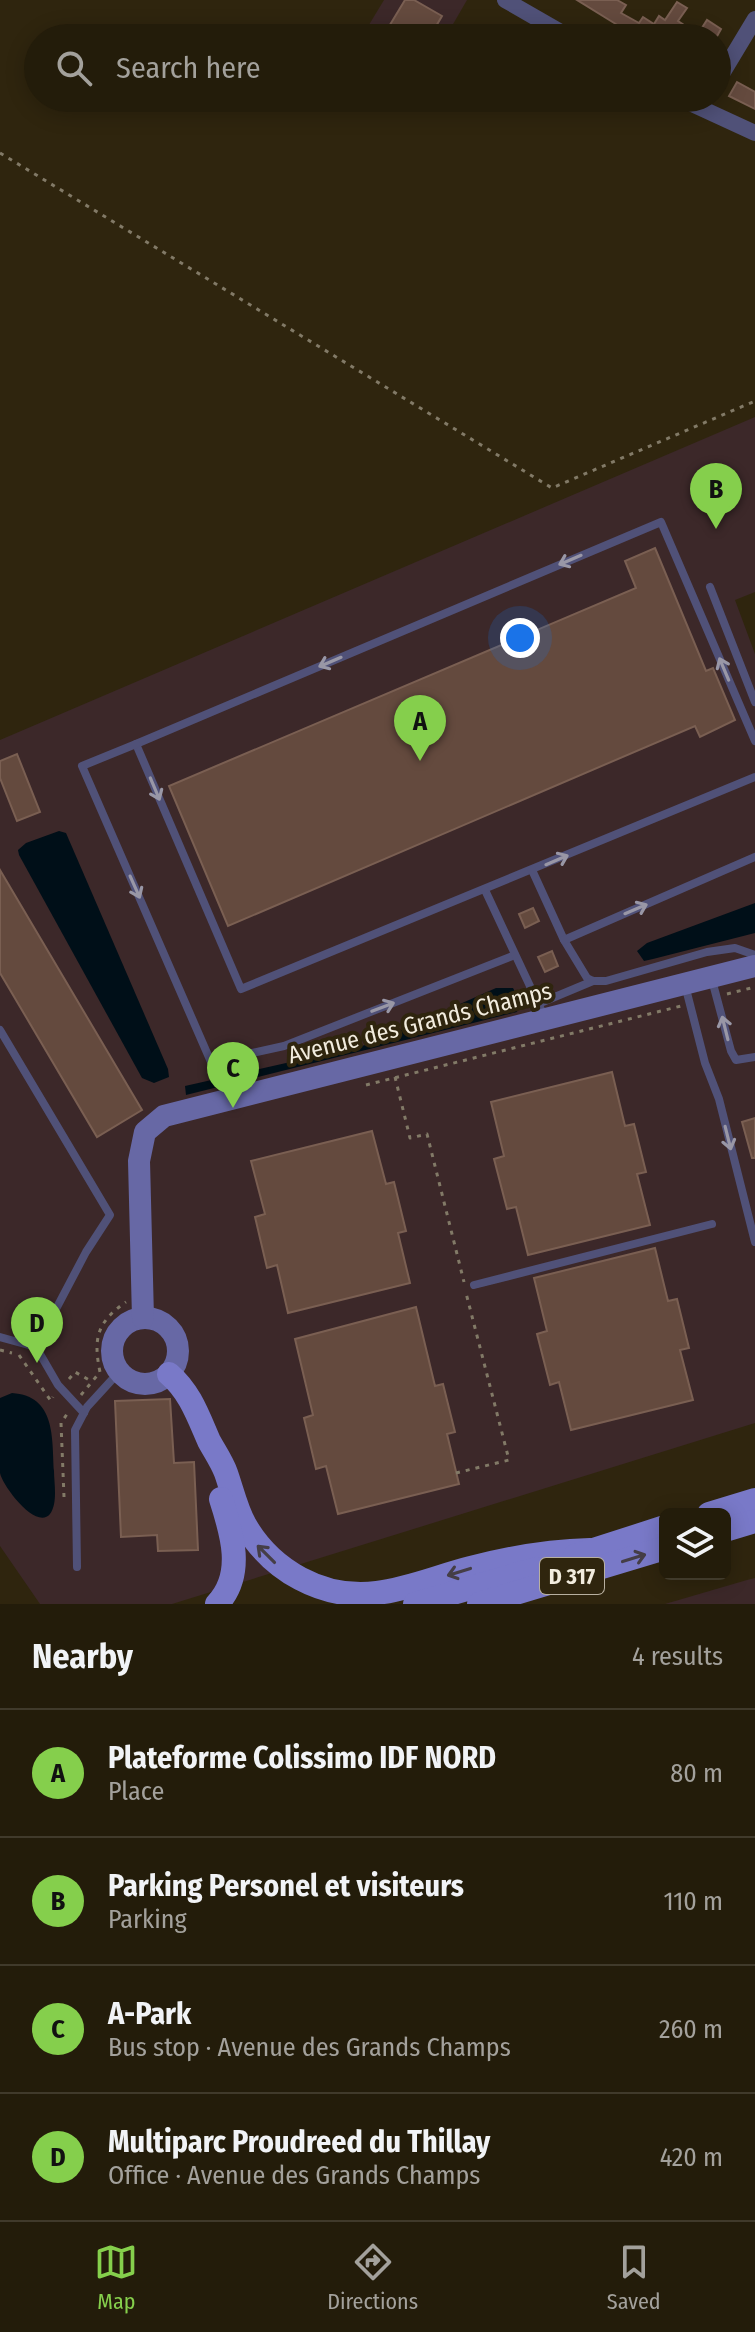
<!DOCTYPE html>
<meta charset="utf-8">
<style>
:root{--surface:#231c0a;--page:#2b2513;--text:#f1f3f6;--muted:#a3a19c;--line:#403a2b;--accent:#85cf4c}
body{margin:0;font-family:"Fira Sans Condensed",sans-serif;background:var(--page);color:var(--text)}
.controls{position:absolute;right:24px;bottom:24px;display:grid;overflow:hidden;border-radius:12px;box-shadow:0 4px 20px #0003}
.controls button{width:72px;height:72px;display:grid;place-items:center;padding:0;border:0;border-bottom:2px solid var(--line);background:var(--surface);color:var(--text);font:40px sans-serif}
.you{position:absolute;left:520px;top:638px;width:28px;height:28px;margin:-20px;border:6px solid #fff;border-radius:50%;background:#1a73e8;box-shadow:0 0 0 12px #1a73e833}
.badge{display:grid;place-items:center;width:52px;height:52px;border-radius:50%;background:var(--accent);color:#111;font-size:26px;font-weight:700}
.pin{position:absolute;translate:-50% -66px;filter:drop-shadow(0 2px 4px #0008)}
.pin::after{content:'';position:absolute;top:42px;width:28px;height:24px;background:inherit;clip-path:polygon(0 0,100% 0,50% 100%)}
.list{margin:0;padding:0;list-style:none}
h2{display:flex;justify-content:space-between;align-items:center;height:104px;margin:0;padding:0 32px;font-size:34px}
h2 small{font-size:26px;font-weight:400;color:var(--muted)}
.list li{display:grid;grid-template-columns:52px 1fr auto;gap:24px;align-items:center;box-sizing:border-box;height:128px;padding:0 32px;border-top:2px solid var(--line)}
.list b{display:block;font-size:30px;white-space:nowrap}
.list p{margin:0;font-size:26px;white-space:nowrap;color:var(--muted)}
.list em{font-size:26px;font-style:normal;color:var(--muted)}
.icon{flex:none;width:44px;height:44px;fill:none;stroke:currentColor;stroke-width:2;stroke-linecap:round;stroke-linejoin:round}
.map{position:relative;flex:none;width:755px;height:1604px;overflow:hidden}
.search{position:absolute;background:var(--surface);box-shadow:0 4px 20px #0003;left:24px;right:24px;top:24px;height:88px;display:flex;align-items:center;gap:20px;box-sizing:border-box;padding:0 28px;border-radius:44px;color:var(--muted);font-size:30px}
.sheet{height:616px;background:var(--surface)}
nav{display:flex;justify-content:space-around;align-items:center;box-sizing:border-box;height:112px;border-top:2px solid var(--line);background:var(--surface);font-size:22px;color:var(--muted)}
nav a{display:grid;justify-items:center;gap:4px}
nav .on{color:var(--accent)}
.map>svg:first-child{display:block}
.industrial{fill:#3c2829}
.water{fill:#000f18}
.building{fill:#644a3e;stroke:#7a5f52;stroke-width:2}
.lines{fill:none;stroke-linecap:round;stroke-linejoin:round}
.path{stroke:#827a67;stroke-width:3;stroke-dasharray:4 6;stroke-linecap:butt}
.service{stroke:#505178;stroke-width:8}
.minor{stroke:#505178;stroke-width:16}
.secondary{stroke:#6768a5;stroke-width:22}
.primary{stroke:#7979c8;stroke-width:24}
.oneway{stroke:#9997a6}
.oneway2{stroke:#453e46}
.labels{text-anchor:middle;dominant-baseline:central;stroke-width:8;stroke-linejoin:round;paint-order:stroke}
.shield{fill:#2f250e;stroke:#b8b0a0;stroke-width:2}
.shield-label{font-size:22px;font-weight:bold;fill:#f2ecde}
.street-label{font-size:24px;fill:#f2ecde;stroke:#2f250e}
</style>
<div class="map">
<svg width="755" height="1604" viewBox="0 0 755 1604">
<rect width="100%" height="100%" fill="#2f250e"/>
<g class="industrial">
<polygon points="384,0 467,0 445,38 361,38"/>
<polygon points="755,417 755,592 735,600 755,654 755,1423 172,1604 40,1604 0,1546 0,740"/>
<polygon points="755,1578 755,1604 665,1604 747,1580"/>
</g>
<g class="water">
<polygon points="59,831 66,833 168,1069 169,1077 154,1083 142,1078 19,855 18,850 26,843"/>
<polygon points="755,903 755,933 653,959 644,961 637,951 647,943"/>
<polygon points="496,988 513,988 520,1001 517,1012 186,1095 185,1086 370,1044"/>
<path d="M12,1393C56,1396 52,1438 54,1471C54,1483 58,1503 50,1514C36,1531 2,1485 0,1473C0,1451 0,1420 0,1398Z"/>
</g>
<g class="building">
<polygon points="405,0 414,0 442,16 429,38 382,38"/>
<polygon points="577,0 617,0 626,5 621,13 639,23 643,17 654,24 659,16 665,20 677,2 687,8 678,21 698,34 707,20 721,29 716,38 621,38 615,34 619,26"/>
<polygon points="737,82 755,92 755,109 729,96"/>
<polygon points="655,548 706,671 713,668 735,720 700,737 695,726 228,926 169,786 636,588 625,561"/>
<polygon points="17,754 40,812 17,821 0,778 0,761"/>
<polygon points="0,870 142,1110 97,1137 0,973"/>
<polygon points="533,908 539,921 525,928 519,914"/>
<polygon points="552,951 558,966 545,972 538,957"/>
<polygon points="612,1072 625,1126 634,1124 646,1172 637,1174 650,1225 528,1255 516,1207 507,1209 494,1159 504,1156 491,1102"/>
<polygon points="755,1118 755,1158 752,1158 742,1122"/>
<polygon points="372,1131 386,1184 394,1182 406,1231 398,1233 410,1283 288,1313 277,1265 267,1268 255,1217 265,1214 251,1161"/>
<polygon points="655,1248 668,1301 677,1299 689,1348 680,1350 693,1400 571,1430 559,1382 550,1385 537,1334 547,1331 534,1278"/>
<polygon points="416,1307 435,1386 443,1384 455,1432 447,1434 459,1484 338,1514 326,1466 316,1469 304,1418 313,1415 295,1339"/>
<polygon points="170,1399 174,1463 194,1462 198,1550 158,1551 157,1535 121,1537 115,1401"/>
</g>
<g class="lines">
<g class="path">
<polyline points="0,153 552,488 755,401"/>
<polyline points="727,994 755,987"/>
<polyline points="395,1077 410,1138 427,1134 464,1282"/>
<polyline points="366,1085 681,1006"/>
<polyline points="0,1350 12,1353"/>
<polyline points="19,1355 51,1401 53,1397"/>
<polyline points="69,1379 75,1372 91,1381"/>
<path d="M81,1395L100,1372C93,1338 97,1322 126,1302"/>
<polyline points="456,1473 509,1460 466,1293"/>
<polyline points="64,1497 61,1423 69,1411"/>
</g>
<g class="service">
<polyline points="710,587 755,702"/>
<polyline points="755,741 661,522 136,744 241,989 755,777"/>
<polyline points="136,744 82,766 211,1062 284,1046 515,955"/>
<polyline points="532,870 564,940 587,978 593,981 606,981 707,952 735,948 755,955"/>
<polyline points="485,890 544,1016"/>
<polyline points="564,940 755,857"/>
<polyline points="712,980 731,1051 736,1060 755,1057"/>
<polyline points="685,985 705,1063 719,1099 755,1242"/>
<polyline points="538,1004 593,981"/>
<polyline points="0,1030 110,1215 86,1252 36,1347"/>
<polyline points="474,1285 712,1224"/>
<polyline points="0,1337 36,1347 58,1385 84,1413"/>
<polyline points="77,1567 75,1430 87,1407 119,1372"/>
</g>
<g class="minor">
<polyline points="505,0 571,38"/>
<polyline points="717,82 755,19"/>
<polyline points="679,98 755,133"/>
</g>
<g class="secondary">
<circle cx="145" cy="1351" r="33"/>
<polyline points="143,1318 139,1161 145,1132 164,1116 755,966"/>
</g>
<g class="primary">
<path d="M169,1374C190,1392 198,1416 209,1441C215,1452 222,1462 226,1473C232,1490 236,1509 245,1525C271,1570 322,1600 377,1593C409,1589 439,1576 471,1568C509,1558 551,1551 590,1550"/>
<polyline points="709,1514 755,1500"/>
<polyline points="725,1530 755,1521"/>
<polyline points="575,1556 665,1527"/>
<path d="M217,1604C245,1575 232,1533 221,1499"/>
<polyline points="415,1604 536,1569"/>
<polyline points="479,1604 665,1548"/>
</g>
</g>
<defs><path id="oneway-shaft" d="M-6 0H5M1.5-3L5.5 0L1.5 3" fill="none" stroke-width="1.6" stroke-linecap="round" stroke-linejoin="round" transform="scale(2)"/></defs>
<g class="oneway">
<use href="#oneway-shaft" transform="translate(570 560) rotate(157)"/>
<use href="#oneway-shaft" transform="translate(330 662) rotate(157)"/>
<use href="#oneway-shaft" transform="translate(724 669) rotate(-113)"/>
<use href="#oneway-shaft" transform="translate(155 789) rotate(67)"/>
<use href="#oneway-shaft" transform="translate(557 860) rotate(-23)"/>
<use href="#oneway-shaft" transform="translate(135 887) rotate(66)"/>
<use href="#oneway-shaft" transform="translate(636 909) rotate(-23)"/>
<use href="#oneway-shaft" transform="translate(383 1007) rotate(-21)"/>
<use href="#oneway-shaft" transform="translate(725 1028) rotate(-104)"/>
<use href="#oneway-shaft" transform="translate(728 1138) rotate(76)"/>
</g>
<g class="oneway2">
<use href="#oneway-shaft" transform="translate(266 1554) rotate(-135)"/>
<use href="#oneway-shaft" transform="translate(634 1558) rotate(-17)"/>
<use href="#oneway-shaft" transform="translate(459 1572) rotate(163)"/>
</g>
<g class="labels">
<rect class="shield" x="540" y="1558" width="64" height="36" rx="6"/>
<g class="shield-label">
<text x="572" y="1576">D 317</text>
</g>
<g class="street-label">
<text transform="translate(420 1023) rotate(-14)">Avenue des Grands Champs</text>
</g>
</g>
</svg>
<div class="controls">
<button><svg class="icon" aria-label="layers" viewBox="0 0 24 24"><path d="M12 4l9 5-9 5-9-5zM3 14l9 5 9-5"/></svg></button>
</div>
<div class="you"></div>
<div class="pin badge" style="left:420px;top:761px">A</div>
<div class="pin badge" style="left:716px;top:529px">B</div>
<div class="pin badge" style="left:233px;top:1108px">C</div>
<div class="pin badge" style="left:37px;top:1363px">D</div>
<div class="search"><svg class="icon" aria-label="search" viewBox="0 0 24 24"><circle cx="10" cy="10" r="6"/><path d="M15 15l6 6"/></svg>Search here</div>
</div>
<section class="sheet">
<h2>Nearby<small>4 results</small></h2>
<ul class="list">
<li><span class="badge">A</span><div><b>Plateforme Colissimo IDF NORD</b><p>Place</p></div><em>80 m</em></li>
<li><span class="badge">B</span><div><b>Parking Personel et visiteurs</b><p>Parking</p></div><em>110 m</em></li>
<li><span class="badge">C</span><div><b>A-Park</b><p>Bus stop · Avenue des Grands Champs</p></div><em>260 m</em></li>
<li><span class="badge">D</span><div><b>Multiparc Proudreed du Thillay</b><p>Office · Avenue des Grands Champs</p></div><em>420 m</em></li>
</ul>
</section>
<nav>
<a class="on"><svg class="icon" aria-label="map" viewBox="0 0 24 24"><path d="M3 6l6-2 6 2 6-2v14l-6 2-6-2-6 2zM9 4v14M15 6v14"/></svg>Map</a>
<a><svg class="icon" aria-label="directions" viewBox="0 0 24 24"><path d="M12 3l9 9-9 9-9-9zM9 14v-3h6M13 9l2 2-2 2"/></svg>Directions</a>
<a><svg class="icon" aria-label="saved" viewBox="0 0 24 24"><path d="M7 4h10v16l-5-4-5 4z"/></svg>Saved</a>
</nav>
